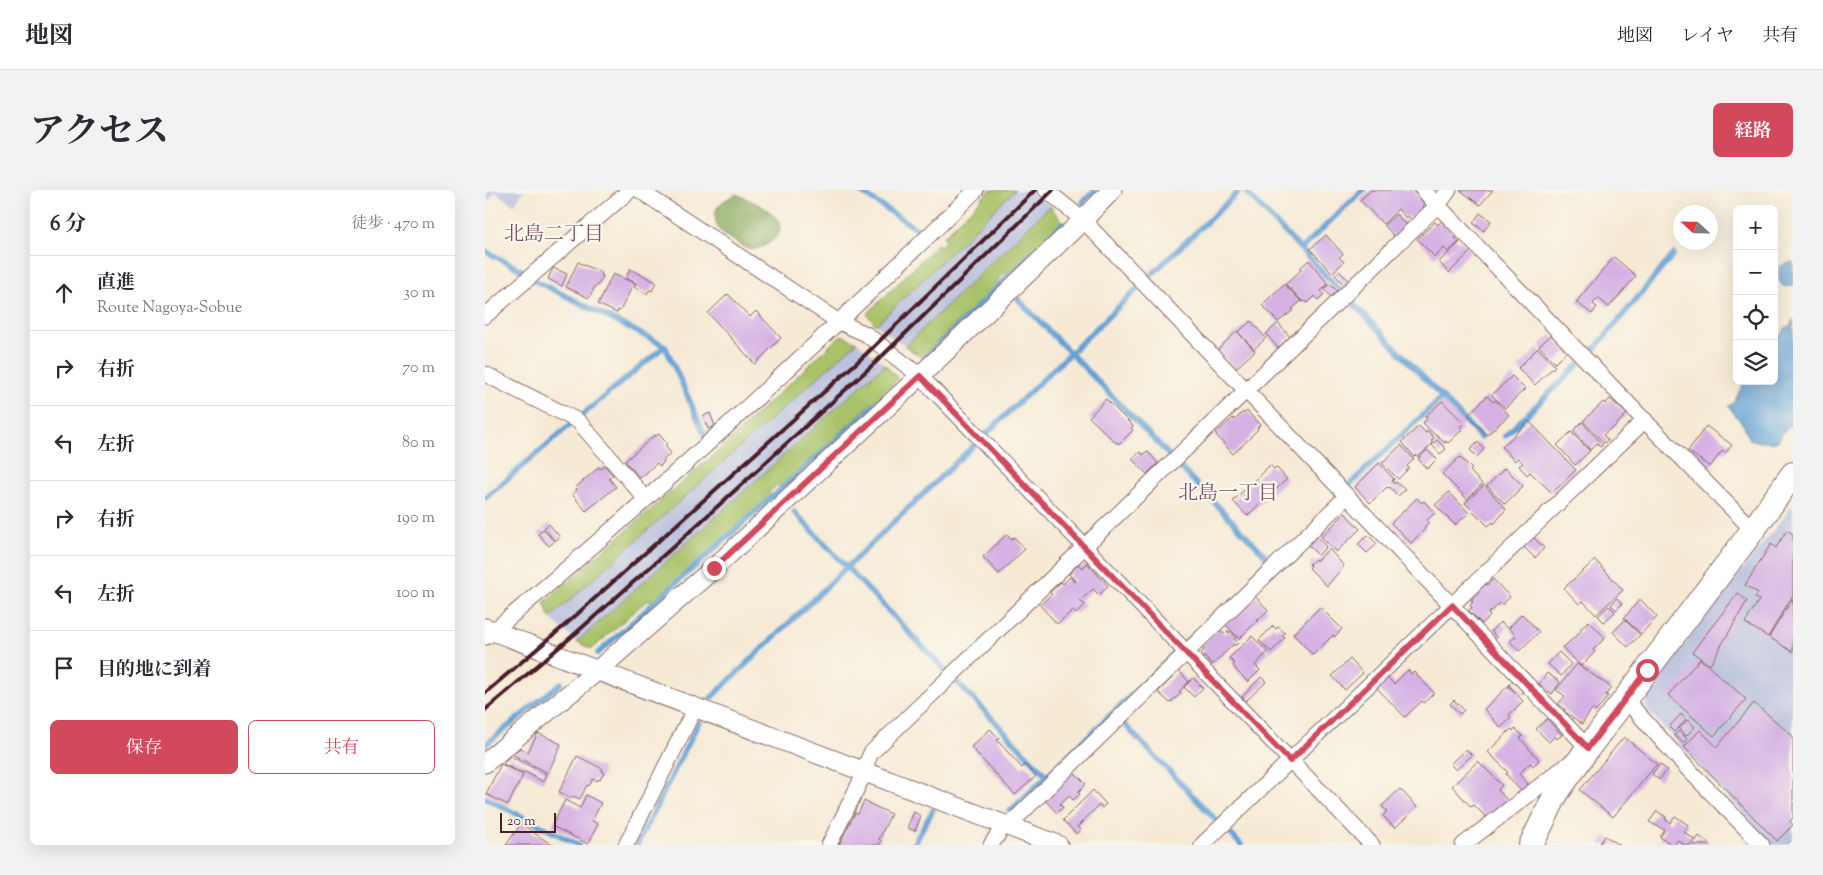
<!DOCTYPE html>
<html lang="ja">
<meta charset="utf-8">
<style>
:root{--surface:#fff;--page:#f2f2f3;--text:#2b2b33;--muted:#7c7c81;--line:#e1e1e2;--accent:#d1495b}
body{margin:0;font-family:"Sorts Mill Goudy","Noto Serif JP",serif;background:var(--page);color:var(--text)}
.controls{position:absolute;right:15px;top:15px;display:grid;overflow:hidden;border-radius:8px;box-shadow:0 5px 20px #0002}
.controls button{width:45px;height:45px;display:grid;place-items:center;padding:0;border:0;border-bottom:1px solid var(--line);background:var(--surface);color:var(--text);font:25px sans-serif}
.compass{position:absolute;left:1188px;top:15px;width:45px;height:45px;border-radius:50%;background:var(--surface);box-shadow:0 5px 20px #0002;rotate:292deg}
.scale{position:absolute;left:15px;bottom:12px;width:56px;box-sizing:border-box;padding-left:5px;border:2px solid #4a1f2b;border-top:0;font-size:14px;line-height:18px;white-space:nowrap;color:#4a1f2b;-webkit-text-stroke:4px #fbf7ec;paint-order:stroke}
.stop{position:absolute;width:15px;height:15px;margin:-11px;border:4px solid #d1495b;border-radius:50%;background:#fff}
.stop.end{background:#d1495b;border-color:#fff;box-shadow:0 1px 5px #0008}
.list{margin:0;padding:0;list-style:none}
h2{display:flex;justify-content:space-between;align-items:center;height:65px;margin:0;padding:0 20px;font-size:21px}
h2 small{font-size:16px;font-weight:400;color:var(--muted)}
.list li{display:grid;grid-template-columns:32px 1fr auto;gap:15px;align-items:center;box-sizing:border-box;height:75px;padding:0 20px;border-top:1px solid var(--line)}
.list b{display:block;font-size:19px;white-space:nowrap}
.list p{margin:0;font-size:16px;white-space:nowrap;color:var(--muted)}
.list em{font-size:16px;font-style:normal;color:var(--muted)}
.actions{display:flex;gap:10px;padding:15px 20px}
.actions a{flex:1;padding:11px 0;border:1px solid var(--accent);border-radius:8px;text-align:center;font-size:18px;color:var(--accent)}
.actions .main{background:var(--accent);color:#fff}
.icon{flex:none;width:28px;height:28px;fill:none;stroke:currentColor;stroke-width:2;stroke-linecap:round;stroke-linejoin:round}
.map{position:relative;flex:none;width:1308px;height:655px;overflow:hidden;border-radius:8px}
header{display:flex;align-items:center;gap:30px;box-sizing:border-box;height:70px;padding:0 25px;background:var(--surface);border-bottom:1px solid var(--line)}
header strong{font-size:24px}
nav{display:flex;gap:28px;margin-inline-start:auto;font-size:18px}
.intro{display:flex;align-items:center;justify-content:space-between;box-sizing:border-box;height:120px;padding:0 30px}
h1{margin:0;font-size:35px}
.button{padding:12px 22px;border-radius:8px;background:var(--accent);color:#fff;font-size:18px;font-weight:700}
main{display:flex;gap:30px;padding:0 30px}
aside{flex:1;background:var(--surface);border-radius:8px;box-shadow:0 5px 20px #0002}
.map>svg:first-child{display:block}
</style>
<header>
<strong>地図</strong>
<nav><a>地図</a><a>レイヤ</a><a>共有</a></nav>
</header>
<div class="intro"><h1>アクセス</h1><a class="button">経路</a></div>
<main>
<aside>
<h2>6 分<small>徒歩 · 470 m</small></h2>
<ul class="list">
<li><svg class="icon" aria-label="ahead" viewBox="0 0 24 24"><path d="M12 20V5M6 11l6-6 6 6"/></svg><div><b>直進</b><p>Route Nagoya-Sobue</p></div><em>30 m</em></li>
<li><svg class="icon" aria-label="right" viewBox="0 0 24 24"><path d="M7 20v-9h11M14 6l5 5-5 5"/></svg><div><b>右折</b></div><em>70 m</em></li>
<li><svg class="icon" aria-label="left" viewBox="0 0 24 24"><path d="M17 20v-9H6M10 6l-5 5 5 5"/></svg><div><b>左折</b></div><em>80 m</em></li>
<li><svg class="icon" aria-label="right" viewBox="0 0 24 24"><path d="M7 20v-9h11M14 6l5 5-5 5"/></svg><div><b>右折</b></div><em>190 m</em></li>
<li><svg class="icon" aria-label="left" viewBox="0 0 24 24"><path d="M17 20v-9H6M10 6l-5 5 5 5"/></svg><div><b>左折</b></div><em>100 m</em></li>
<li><svg class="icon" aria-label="arrive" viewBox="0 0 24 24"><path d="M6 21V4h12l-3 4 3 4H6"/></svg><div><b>目的地に到着</b></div></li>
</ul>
<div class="actions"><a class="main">保存</a><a>共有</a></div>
</aside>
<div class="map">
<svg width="1308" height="655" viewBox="0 0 1308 655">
<rect width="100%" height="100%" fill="#fbf7ec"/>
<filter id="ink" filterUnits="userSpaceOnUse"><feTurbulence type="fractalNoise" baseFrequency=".02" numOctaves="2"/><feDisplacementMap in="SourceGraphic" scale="10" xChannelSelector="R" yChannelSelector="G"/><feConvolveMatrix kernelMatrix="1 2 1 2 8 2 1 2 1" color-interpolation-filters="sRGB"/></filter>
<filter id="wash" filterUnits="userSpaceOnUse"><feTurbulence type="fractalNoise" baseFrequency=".0096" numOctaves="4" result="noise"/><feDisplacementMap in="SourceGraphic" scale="20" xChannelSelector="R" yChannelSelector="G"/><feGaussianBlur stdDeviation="1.12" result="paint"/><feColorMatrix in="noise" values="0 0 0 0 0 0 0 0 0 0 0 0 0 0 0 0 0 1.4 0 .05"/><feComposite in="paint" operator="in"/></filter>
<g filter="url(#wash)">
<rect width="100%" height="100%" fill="#f6ead5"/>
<!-- industrial -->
<g fill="#bcc3de">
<polygon points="0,0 39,0 29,15 10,2 5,10 0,7"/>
<polygon points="505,0 542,0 565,16 577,31 522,85 520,83 512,90 514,93 436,167 391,135 382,124 452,54 455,56 461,50 458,47"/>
<polygon points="356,145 372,152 400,174 413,189 295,298 292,295 284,303 286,305 168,411 161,411 107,459 92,452 65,428 59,412 224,269"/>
<polygon points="1308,315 1308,651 1304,655 1287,655 1161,518 1160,505"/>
</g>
<!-- green -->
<g fill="#a8c268" stroke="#79704a">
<polygon points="505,0 530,0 391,135 382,124 452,54 455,56 461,50 458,47"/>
<polygon points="565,16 577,31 522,85 520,83 512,90 514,93 436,167 420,156"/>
<polygon points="356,145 372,152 65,428 59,412 224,269"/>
<polygon points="400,174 413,189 295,298 292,295 284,303 286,305 168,411 161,411 107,459 92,452"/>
</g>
<!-- forest -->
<path fill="#86a85c" stroke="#686444" d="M251,4C263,9 284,18 291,28C300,41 292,48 281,55C276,57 272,60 266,59C260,59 254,54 249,51C241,47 233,42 231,32C227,16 238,11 251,4Z"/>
<!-- water -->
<g fill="#64a1d5" stroke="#576080">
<path d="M1308,72V96L1299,97C1293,92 1292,84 1295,76Z"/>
<path d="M1308,129V233L1297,244L1293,251C1284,254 1273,252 1264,249L1259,236L1243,216L1249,213L1259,191H1289V148C1295,147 1298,143 1300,138L1306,135Z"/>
</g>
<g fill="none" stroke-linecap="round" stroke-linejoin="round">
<!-- stream -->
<g stroke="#64a1d5" stroke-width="5.5">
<polyline points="373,0 436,42"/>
<polyline points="759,0 856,101"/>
<polyline points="598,12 610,0"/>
<polyline points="816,59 878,0"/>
<polyline points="0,61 40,82"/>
<polyline points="662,89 755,0"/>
<polyline points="51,91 180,156 220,245"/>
<polyline points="533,109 684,265"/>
<polyline points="866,111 996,248"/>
<polyline points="1107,162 1189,64"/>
<polyline points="439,169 578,33"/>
<polyline points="96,226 180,156"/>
<polyline points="500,245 652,99"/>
<polyline points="1020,246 1094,174"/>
<polyline points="693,275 786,371"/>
<polyline points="862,297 957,207"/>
<polyline points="0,308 85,235"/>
<polyline points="309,322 461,481"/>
<polyline points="700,453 711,443"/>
<polyline points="113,463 399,207"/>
<polyline points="471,491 562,586"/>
<polyline points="226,508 488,256"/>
<polyline points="636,531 731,630"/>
<polyline points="0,555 76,493"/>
<polyline points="0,608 94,655"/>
<polyline points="525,621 689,464"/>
<polyline points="743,641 756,655"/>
<polyline points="152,655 214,532"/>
<polyline points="428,655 448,620"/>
</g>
</g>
<g id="blocks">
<!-- building -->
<g fill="#d6b2e4">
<polygon points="886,0 927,0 938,12 939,19 927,30 923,26 921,28 913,19 898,34 875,10"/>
<polygon points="975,0 1008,0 995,15"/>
<polygon points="995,23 1006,31 999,41 988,33"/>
<polygon points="911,24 922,36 910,47 899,35"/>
<polygon points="957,31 972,46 970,48 974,52 963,62 959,58 950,67 932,49 950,32 953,35"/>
<polygon points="841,45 858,64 854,67 859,72 847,83 825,59"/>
<polygon points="976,51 986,61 964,83 954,72"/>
<polygon points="1129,67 1151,86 1124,117 1113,108 1108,114 1112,117 1107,124 1091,112"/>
<polygon points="824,70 843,94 836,101 839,104 833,110 830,106 823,113 820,111 818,112 801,94 817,79 815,78"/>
<polygon points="93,72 116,83 115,85 118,86 113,96 111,95 104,108 81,97"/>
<polygon points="68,78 82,84 77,96 63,89"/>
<polygon points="145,79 171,92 167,101 164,100 162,104 149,97 151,93 141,88"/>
<polygon points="854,81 864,91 860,96 850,85"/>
<polygon points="128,84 149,93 135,121 133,120 132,123 113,114"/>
<polygon points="799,94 816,111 807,119 809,120 793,132 777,115"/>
<polygon points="845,94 853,102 847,108 839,99"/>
<polygon points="243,104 265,127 271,121 296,148 270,174 223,123"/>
<polygon points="766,131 781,148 769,159 753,142"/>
<polygon points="793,133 805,147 793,158 781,144"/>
<polygon points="752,141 770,161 750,179 732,160"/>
<polygon points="1066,145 1082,161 1070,173 1054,156"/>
<polygon points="1053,158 1070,176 1050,195 1033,178"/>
<polygon points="1027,186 1040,199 1020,218 1007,205"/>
<polygon points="1002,206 1008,212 1010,210 1024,225 1002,245 983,225"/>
<polygon points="621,209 648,236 646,238 648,240 634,254 633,252 631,253 604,227"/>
<polygon points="1125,209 1142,224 1127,239 1126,238 1118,245 1123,250 1119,253 1098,231 1118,212 1120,214"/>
<polygon points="957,211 979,233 975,237 978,239 963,253 961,251 960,253 951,244 950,245 938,233 942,229 940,227"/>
<polygon points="762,221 775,235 772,238 773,239 765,247 766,247 748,264 730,244 748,228 750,230 758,222 759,224"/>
<polygon points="225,223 230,236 223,239 218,226"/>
<polygon points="1044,231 1091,280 1067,303 1045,282 1042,285 1034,276 1038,273 1033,268 1030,271 1017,257"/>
<polygon points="1097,232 1118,255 1115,257 1112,253 1105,260 1088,241"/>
<polygon points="934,236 941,243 943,241 949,248 946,251 948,253 933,267 932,265 930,267 917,252"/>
<polygon points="1221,236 1247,255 1240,263 1237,261 1225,277 1203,261"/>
<polygon points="1086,242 1105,261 1090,275 1072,255"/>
<polygon points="174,244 182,254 180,256 186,263 178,270 179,272 175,276 172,273 155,288 140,271 170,245 171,246"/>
<polygon points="952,250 961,259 955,264 947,255"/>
<polygon points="993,252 999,259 992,267 985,260"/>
<polygon points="916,255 929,269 922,276 924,278 913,289 897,273"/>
<polygon points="942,260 952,269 942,279 933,269"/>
<polygon points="662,261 673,273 662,284 647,269 655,262 658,265"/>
<polygon points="975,267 987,279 985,281 997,294 982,309 957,284"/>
<polygon points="894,273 909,289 907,291 909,294 911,292 920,300 913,306 905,297 904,298 902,297 885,313 870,297"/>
<polygon points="785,275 789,279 791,277 802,289 762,326 748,311"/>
<polygon points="120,276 128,285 124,288 131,297 101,321 87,304 92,300 90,298 114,277 116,279"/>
<polygon points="1020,278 1038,296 1020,314 1002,296"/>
<polygon points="999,295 1021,319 1009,334 1008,332 1003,336 980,313"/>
<polygon points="964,302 984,323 970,335 950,315"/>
<polygon points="932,308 937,313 939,311 950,323 942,330 944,332 939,337 941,338 926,353 906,333"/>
<polygon points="860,323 875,339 851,362 836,347"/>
<polygon points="64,334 75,347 70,351 59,338"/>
<polygon points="58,339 69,352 64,356 53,344"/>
<polygon points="1302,340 1308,344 1308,405 1283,447 1260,433 1274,410 1270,408 1273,403 1260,395 1286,354 1291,358"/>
<polygon points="522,344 527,349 529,347 540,359 514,384 498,367"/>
<polygon points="830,345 841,357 833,365 822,354"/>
<polygon points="883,345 892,354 882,363 873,354"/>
<polygon points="1048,347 1059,358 1050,368 1038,356"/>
<polygon points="844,359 859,376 842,396 824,378 826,376 824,374 830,369 831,371"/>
<polygon points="1110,370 1138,400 1111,425 1098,411 1094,414 1079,398"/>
<polygon points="602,373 623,396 614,405 608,399 595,411 600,415 591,424 588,420 572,434 555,415 567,404 565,402 576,392 578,394 585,387 589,392 590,391 584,384 593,374 597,378"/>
<polygon points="1008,389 1025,407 1017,415 1015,413 1003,424 1005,426 997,434 984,421 987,417 985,415 988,412 986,410 994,403 992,401 1000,393 1002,395"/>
<polygon points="1253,403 1262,411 1225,475 1207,462"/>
<polygon points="769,405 783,420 754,449 740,434"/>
<polygon points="1132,408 1137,414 1131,420 1126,415"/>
<polygon points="1308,408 1308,462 1284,447"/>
<polygon points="1155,409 1172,427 1156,444 1139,428"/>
<polygon points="1124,416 1130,422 1119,432 1113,426"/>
<polygon points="835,417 857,439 849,447 848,445 828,465 808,444"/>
<polygon points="1037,424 1054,442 1034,461 1025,451 1031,446 1024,438"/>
<polygon points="1140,430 1155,445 1143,457 1128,442"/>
<polygon points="1104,431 1120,448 1108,460 1110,462 1096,476 1077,457 1081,455 1097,440 1095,439"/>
<polygon points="1015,432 1022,438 1012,448 1006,441"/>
<polygon points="788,436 791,439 793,437 800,443 797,446 800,448 786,462 774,450"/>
<polygon points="734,438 739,444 742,441 744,443 746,441 751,447 749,449 753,453 751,455 749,454 727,475 716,463 719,460 716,456"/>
<polygon points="767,446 783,462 770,475 775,480 763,492 751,480 748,475 750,474 744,468"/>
<polygon points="1074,462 1086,474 1076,486 1063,474"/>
<polygon points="865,469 878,483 860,500 847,486"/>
<polygon points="1215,469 1261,509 1229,546 1183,505"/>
<polygon points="1092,474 1126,497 1121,505 1123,506 1111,522 1107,519 1097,534 1079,521 1080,519 1073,514 1080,506 1071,500"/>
<polygon points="923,480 926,484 929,482 949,503 939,513 937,511 920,527 891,497 902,487 909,494"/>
<polygon points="694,481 704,492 694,501 696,503 685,513 673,502"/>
<polygon points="1062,483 1075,492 1067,504 1054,494"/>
<polygon points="776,487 781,492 761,511 757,507"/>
<polygon points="708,488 718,498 709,507 699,497"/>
<polygon points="1028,491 1038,501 1033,506 1038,511 1024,525 1026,528 1016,538 999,519 1023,496 1031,503 1024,495"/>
<polygon points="969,510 979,520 975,524 965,514"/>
<polygon points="1269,513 1308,546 1308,628 1305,631 1308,635 1292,651 1199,557 1215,540 1232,557"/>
<polygon points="1196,524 1201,530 1189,542 1184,537"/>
<polygon points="1062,529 1077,545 1072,549 1070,546 1064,552 1051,539"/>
<polygon points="1203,530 1210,537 1201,546 1194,539"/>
<polygon points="1030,538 1038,546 1035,548 1054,570 1048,576 1045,573 1034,584 1043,594 1036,601 1021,584 1023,582 1003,562 1026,539 1028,541"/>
<polygon points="505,539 514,548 512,550 537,578 540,575 551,586 530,605 486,557"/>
<polygon points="1194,541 1202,549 1198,553 1189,545"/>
<polygon points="53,543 76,554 63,583 27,564 35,558 43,562"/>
<polygon points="1139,547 1172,574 1128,627 1095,600"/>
<polygon points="981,559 987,565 971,580 965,574"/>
<polygon points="25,566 61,584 58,592 40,582 39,584 18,574"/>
<polygon points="92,566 118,579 117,582 119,583 115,590 113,589 112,591 108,589 104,596 102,595 95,609 88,606 86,608 74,602"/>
<polygon points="993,571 1017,595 1013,600 1023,611 1002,628 989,615 986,617 967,596"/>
<polygon points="16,574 38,585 23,615 1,604"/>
<polygon points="1175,574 1182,580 1174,590 1167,584"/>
<polygon points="588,581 601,594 593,602 595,604 588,610 584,605 575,614 578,617 572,623 559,609"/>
<polygon points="915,599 932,617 910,638 898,626 902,621 897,616"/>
<polygon points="608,600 621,614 617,618 614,615 592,637 595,640 591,644 578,630"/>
<polygon points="101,605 116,613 107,631 113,634 103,654 67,636 80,610 95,618"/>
<polygon points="379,611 406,624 394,649 396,651 394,655 354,655 370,623 373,624"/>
<polygon points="1172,621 1181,627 1180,629 1185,633 1190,626 1203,635 1199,642 1209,649 1205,655 1200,655 1193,650 1189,655 1187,655 1175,647 1180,640 1164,632"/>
<polygon points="429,622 436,626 430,641 422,638"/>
<polygon points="36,634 67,655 21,655"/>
<polygon points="1120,646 1135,655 1114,655"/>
<polygon points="1214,646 1226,655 1208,655"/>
</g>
</g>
</g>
<g filter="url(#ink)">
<use href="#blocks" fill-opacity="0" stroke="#866666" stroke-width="1"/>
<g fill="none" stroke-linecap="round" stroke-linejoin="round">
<defs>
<g id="minor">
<polyline points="154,0 354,132 381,144 435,186 887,655"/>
<polyline points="561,0 598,30 1103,558"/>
<polyline points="938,0 1158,229 1268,340"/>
<polyline points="0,126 145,0"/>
<polyline points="0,184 93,231 161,309"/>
<path d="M1,447C171,306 332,154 491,0"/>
<polyline points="1140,509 1201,577 1277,655"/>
<polyline points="378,581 386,563 953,15 964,0"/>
<polyline points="523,636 862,306"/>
<polyline points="141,655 210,518"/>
<polyline points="344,655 380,582"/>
<polyline points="506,655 519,635"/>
<polyline points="717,655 1160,230"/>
<polyline points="978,655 1086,572"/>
</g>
<g id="tertiary">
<polyline points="0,438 573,655"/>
<polyline points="0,573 112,481 229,378 435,186 598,30 627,0"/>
</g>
<polyline id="primary" points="1046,655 1071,604 1103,558 1268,340 1308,284"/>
</defs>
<!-- minor casing -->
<use href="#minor" stroke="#866666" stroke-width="17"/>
<!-- tertiary casing -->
<use href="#tertiary" stroke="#866666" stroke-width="21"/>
<!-- primary casing -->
<use href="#primary" stroke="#866666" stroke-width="26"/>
<!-- minor -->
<use href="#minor" stroke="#fff" stroke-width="15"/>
<!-- tertiary -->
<use href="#tertiary" stroke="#fff" stroke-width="19"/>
<!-- primary -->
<use href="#primary" stroke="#fff" stroke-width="24"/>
<!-- rail -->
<g stroke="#4a1f2b" stroke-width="4">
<polyline points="0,503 79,436 380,165 550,0"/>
<polyline points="0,520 91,443 189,356 392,171 568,0"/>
</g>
</g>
</g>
<g fill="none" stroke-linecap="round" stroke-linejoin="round" filter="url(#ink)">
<!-- route -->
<polyline stroke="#d1495b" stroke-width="6" points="229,378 435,186 805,571 967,415 1103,558 1162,480"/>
</g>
<g text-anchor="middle" stroke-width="4.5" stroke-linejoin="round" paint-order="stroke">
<!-- neighbourhood labels -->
<g font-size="20" fill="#7b526c" stroke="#fbf7ec">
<text x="69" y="50">北島二丁目</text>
<text x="743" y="309">北島一丁目</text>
</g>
</g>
</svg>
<div class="controls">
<button>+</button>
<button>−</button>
<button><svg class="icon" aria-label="locate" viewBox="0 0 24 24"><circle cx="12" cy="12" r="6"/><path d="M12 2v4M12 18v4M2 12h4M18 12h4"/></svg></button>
<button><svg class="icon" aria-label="layers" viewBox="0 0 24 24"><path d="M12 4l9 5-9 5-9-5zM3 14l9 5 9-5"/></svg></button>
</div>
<svg class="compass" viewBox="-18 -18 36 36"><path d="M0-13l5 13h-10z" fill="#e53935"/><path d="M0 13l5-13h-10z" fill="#7c7c81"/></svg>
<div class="scale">20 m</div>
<div class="stop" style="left:1162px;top:480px"></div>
<div class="stop end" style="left:229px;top:378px"></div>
</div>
</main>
